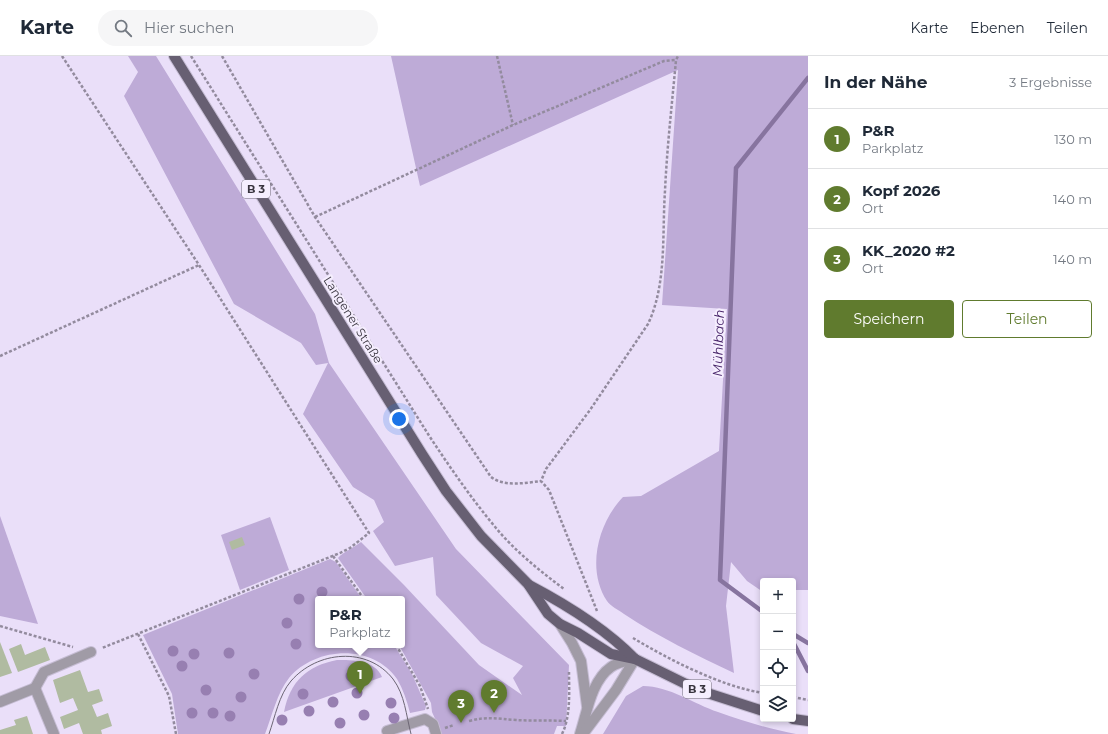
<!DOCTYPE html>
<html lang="de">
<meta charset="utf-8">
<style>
:root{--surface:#fff;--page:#f6f6f7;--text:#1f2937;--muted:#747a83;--line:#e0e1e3;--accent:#607b2e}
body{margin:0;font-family:Montserrat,sans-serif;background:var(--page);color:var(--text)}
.controls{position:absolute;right:12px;bottom:12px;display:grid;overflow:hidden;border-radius:4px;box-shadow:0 2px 6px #0003}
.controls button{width:36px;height:36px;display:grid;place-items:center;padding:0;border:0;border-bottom:1px solid var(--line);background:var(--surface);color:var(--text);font:20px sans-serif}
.you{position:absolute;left:399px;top:363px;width:14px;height:14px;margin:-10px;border:3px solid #fff;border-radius:50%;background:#1a73e8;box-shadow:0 0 0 6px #1a73e833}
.badge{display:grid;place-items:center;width:26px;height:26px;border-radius:50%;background:var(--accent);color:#fff;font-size:13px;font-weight:700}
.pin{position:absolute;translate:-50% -33px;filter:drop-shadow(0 1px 2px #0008)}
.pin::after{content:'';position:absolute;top:21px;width:14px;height:12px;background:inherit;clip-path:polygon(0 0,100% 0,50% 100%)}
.popup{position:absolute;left:315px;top:540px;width:90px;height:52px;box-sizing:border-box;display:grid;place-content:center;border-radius:4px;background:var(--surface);filter:drop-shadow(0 1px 3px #0005);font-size:13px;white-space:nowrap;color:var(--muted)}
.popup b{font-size:15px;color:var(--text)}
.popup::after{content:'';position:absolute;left:50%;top:100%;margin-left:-8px;border:8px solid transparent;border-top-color:var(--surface)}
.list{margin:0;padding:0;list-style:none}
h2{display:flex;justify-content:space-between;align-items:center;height:52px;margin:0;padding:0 16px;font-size:17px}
h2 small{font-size:13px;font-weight:400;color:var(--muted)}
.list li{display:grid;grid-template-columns:26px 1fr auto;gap:12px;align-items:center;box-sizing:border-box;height:60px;padding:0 16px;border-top:1px solid var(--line)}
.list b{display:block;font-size:15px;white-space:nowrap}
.list p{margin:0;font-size:13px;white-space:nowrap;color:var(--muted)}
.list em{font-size:13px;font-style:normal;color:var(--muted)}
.actions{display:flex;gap:8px;padding:12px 16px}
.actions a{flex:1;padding:9px 0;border:1px solid var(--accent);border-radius:4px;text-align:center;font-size:14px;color:var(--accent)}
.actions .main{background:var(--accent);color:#fff}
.icon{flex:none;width:22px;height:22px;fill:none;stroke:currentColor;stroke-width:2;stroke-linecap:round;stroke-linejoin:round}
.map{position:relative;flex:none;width:808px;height:678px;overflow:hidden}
header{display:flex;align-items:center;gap:24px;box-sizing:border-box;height:56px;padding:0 20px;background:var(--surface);border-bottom:1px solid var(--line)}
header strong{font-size:19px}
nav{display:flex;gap:22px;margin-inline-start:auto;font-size:14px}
.search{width:280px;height:36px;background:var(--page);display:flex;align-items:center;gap:10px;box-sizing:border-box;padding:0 14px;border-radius:22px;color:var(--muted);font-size:15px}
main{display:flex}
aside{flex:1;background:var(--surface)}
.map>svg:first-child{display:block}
</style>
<header>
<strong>Karte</strong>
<div class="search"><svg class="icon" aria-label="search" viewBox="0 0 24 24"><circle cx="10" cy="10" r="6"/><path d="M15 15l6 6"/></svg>Hier suchen</div>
<nav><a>Karte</a><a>Ebenen</a><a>Teilen</a></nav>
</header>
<main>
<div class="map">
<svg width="808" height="678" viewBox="0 0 808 678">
<rect width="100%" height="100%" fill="#eadff9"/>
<!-- green -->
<g fill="#beabd7">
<path d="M128,0H156L315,258L329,307L456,493L569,609L566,670H557L554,678H442L432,656L431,647L399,589H402V543H367L338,502C344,495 354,492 361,486L404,529L479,609L522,639L513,622L523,610L481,587L436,539L433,501L395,510L373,475L384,466L374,444L353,431L303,358L328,307L316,309L301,287L234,248L124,40L138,16Z"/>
<path d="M391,0H808V534H793V525H763V536L747,525L731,506L726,550L734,617C696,599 659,581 624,558C619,554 610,550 607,545C586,513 598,467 623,441L641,440L719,395L727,253L662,249L678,14L420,130Z"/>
<polygon points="0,460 38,568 0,560"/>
<polygon points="270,461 289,514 240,534 221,479"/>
<path d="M330,503L336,506L362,543H318V589H394L412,618L426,650L425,654L410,657C407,645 403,633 397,623C372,587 315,591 289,622C277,637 272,660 265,678H178L172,638L143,579Z"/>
<path d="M337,604C352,604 375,604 382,621L284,656C290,625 307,610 337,604Z"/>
<path d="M643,630C669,630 694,648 718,656C743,665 769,673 796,678H603L626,640Z"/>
</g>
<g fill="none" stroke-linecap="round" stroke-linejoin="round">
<!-- stream -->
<g stroke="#87749f" stroke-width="4.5">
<polyline points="763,556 720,524 736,112 808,22"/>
<polyline points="793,578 808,587"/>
<polyline points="793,586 808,615"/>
</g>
</g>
<!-- building -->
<g fill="#b0bba1">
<polygon points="242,481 245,489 232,494 229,486"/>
<polygon points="0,586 12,617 0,621"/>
<polygon points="21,588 25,599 45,591 50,604 18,616 9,593"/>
<polygon points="80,614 88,636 99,633 103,645 92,649 97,661 108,657 112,670 101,674 102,678 83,678 79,667 64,673 60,661 78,654 73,642 60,647 53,624"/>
<polygon points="27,660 33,678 0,678 0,674 16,669 14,664"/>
</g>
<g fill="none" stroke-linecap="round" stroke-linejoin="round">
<defs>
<g id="minor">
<polyline points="560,568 572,587 581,605 587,650"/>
<polyline points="35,632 44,616 91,596"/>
<polyline points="35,632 54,678"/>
<polyline points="0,646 35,632"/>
<polyline points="387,675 425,663 433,668 436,678"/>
<path d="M580,678C587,657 591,625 611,611C618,606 626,605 635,603"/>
<polyline points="583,678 616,634 635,603"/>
</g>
<g id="major">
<polyline points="174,0 422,398 446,435 481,480 528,528 548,558 560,568 578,577 611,598 635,603 698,634 763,655"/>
<path d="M529,529C567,549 605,572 635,603"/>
<polyline points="793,663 808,665"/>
</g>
</defs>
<!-- minor casing -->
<use href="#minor" stroke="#c6bdd4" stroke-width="12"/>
<!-- major casing -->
<use href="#major" stroke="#c6bdd4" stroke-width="12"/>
<!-- path -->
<g stroke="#938b9e" stroke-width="2.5" stroke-dasharray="3 2" stroke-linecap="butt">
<polyline points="62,0 199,209 369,477 350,492 340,497 102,592"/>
<path d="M191,0L428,378C449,410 471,442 496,472C515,495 540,515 564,533"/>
<path d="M222,0L315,161L491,421C504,431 525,427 541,425"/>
<polyline points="497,0 513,69"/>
<polyline points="315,161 513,69 664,5 676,4"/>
<polyline points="0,300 199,209"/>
<polyline points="333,500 364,543"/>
<path d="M597,555L549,434L541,425L546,413L590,354L648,268C667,228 662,178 665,135C667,91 672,48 676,4L678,0"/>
<polyline points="0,570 73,591"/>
<polyline points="138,578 169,640 176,678"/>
<path d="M633,582C670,604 720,630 763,637"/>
<polyline points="396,589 420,630 428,653"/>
<polyline points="793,641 808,644"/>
<path d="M469,665C487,660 498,663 516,664C532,665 549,664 566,665"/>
<polyline points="445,672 454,669"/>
<path d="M562,678C571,660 569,635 569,615"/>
</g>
<!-- minor -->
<use href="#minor" stroke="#a09ba6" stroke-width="10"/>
<!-- major -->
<use href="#major" stroke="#675f72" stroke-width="10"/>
<!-- tram -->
<path stroke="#6c6674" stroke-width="1" d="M269,678C275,661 279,639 291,625C317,595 367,590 393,623C405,639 406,659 411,678"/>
</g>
<!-- trees -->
<g fill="#977fb1">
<circle cx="322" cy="536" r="5.5"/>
<circle cx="299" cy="543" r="5.5"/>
<circle cx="287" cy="567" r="5.5"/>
<circle cx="296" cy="588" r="5.5"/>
<circle cx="173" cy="595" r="5.5"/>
<circle cx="229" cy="597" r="5.5"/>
<circle cx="194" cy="598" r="5.5"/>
<circle cx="182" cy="610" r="5.5"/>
<circle cx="254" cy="618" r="5.5"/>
<circle cx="351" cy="620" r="5.5"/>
<circle cx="206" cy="634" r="5.5"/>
<circle cx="357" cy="637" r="5.5"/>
<circle cx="303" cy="638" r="5.5"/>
<circle cx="241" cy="641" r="5.5"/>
<circle cx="333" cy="646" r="5.5"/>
<circle cx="391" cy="647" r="5.5"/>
<circle cx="309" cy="655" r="5.5"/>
<circle cx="192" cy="657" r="5.5"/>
<circle cx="213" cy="657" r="5.5"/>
<circle cx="364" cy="659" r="5.5"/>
<circle cx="230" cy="660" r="5.5"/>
<circle cx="394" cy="662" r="5.5"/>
<circle cx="282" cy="664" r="5.5"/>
<circle cx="340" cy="667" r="5.5"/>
</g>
<g text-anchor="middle" stroke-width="4" stroke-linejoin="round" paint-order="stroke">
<!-- shield labels -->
<g fill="#f5eefe" stroke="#716c78" stroke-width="1">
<rect x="242" y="124" width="28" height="18" rx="3"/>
<rect x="683" y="624" width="28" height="18" rx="3"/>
</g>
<g font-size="11" font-weight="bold" fill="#38343e">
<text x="256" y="137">B 3</text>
<text x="697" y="637">B 3</text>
</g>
<!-- street labels -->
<g font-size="12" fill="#38343e" stroke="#f5eefe">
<text transform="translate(353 264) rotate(58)" y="4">Langener Straße</text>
</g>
<!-- water labels -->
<g font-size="13" font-style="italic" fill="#472469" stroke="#f5eefe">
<text transform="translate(718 287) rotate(-88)" y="5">Mühlbach</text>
</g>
</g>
</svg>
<div class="controls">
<button>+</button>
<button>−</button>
<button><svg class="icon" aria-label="locate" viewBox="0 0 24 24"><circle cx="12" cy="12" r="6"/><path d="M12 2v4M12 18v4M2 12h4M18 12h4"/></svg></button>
<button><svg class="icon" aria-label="layers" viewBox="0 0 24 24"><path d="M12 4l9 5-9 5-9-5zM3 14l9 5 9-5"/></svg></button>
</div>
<div class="you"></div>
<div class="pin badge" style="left:360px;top:638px">1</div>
<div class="popup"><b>P&amp;R</b>Parkplatz</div>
<div class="pin badge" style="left:494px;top:657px">2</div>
<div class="pin badge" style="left:461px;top:667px">3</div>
</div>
<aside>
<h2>In der Nähe<small>3 Ergebnisse</small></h2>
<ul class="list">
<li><span class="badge">1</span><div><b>P&amp;R</b><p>Parkplatz</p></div><em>130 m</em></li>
<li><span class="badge">2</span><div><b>Kopf 2026</b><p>Ort</p></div><em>140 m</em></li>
<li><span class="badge">3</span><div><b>KK_2020 #2</b><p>Ort</p></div><em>140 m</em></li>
</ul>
<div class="actions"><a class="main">Speichern</a><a>Teilen</a></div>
</aside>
</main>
